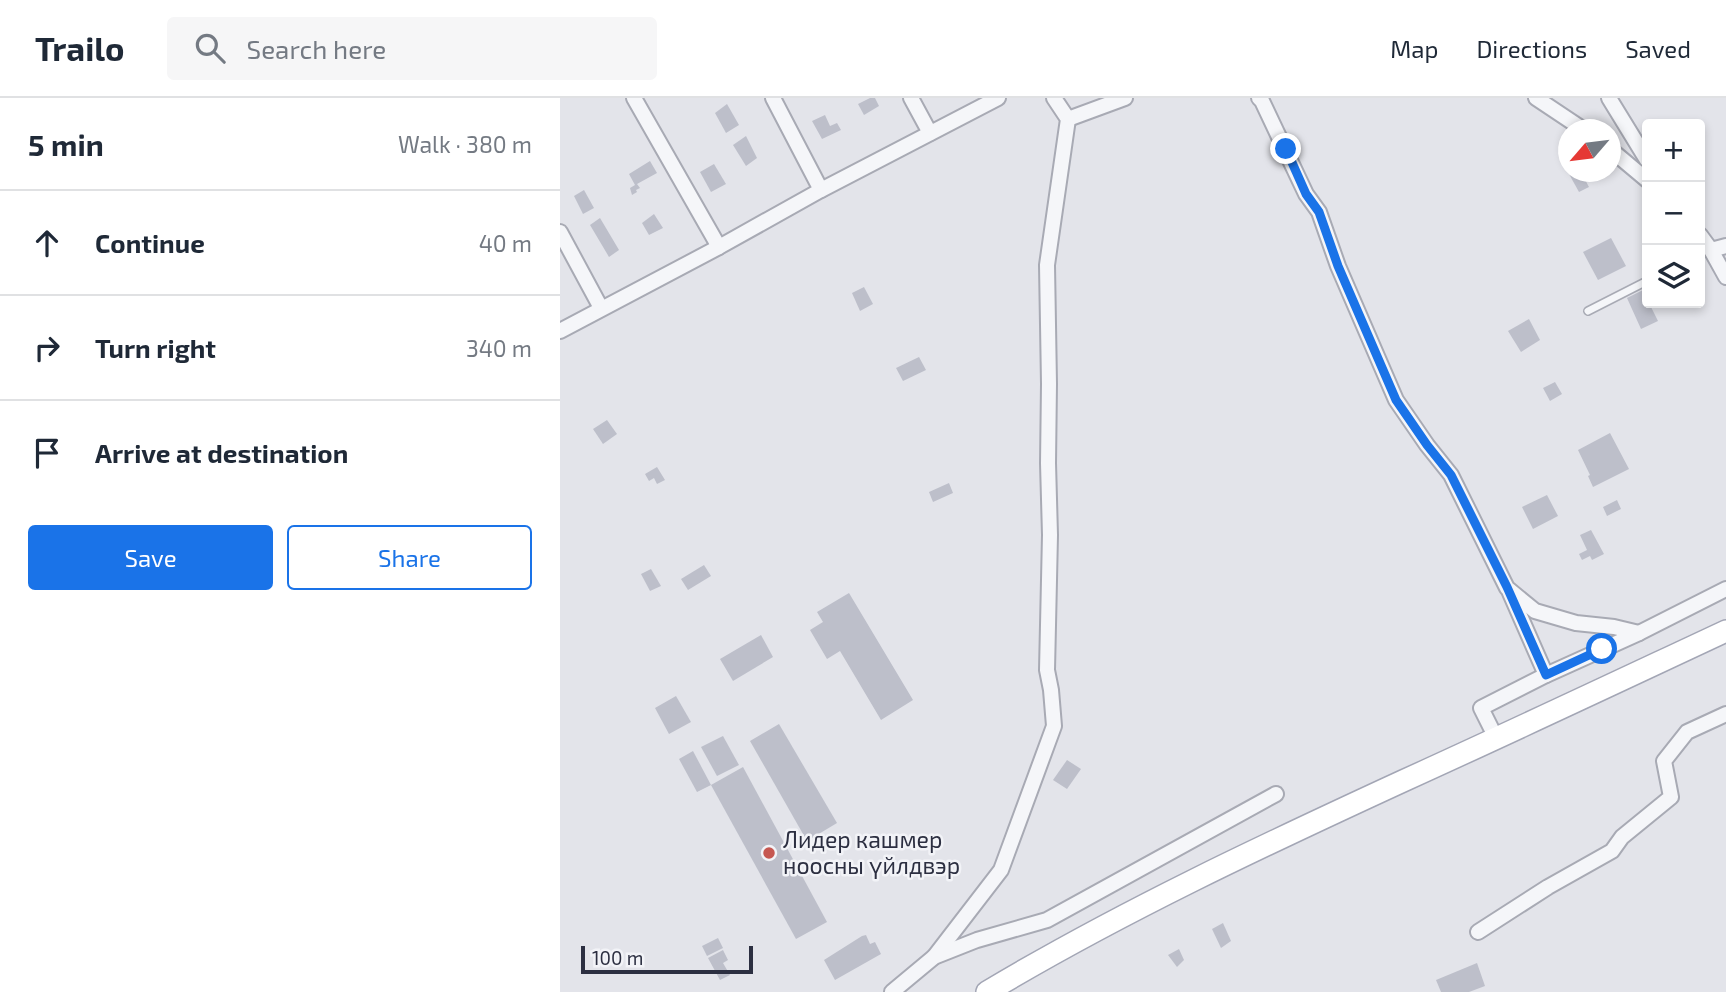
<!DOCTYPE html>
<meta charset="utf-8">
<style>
:root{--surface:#fff;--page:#f6f6f7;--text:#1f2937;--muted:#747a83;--line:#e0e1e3;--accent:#1a73e8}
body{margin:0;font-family:"Exo 2",sans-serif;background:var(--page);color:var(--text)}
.controls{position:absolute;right:21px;top:21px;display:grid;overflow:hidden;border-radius:7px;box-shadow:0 4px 10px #0003}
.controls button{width:63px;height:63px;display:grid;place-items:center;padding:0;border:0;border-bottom:2px solid var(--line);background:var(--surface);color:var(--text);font:35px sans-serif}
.compass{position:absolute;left:998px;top:21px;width:63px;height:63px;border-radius:50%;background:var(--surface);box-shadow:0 4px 10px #0003;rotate:242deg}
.scale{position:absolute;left:21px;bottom:18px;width:172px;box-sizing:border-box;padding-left:7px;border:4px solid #2c2f41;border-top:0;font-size:19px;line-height:24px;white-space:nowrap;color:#2c2f41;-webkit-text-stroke:5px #f2f3f7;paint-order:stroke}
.stop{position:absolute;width:21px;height:21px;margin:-16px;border:5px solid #1a73e8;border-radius:50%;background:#fff}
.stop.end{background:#1a73e8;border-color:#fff;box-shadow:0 2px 7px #0008}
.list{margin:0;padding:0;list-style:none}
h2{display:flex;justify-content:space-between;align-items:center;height:91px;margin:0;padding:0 28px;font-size:30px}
h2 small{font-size:23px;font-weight:400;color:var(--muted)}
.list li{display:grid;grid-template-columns:46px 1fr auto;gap:21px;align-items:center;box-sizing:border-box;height:105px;padding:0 28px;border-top:2px solid var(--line)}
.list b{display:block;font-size:26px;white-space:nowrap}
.list em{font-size:23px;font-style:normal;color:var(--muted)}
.actions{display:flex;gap:14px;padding:21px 28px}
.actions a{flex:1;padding:16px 0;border:2px solid var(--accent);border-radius:7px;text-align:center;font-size:24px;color:var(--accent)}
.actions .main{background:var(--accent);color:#fff}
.icon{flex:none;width:38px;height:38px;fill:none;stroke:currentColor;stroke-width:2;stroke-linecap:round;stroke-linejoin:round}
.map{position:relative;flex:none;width:1166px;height:894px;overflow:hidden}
header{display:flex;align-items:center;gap:42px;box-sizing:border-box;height:98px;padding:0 35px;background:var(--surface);border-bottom:2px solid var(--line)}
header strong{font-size:33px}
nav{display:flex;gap:38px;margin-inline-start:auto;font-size:24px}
.search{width:490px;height:63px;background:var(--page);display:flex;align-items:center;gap:18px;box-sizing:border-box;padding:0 24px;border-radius:7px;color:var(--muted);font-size:26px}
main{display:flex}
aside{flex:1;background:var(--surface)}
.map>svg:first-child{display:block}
</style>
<header>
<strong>Trailo</strong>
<div class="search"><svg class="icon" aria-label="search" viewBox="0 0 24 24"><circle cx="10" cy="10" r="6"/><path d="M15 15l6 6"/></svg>Search here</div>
<nav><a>Map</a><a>Directions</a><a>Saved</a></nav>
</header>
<main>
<aside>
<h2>5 min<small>Walk · 380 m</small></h2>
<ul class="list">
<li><svg class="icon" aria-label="ahead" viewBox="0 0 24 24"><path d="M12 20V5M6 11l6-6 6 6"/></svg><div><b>Continue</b></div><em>40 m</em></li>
<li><svg class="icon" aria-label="right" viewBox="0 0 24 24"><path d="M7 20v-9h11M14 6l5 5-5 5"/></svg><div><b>Turn right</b></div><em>340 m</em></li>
<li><svg class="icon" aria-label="arrive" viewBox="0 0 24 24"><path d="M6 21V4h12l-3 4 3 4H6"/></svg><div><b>Arrive at destination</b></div></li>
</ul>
<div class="actions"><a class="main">Save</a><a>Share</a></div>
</aside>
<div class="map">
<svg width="1166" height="894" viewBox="0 0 1166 894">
<rect width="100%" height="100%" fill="#e3e4ea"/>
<!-- building -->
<g fill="#bdbfca">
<polygon points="310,0 315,0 319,8 304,17 298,6"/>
<polygon points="167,6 179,27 166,35 155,15"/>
<polygon points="265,17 270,28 277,25 281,32 262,41 252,23"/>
<polygon points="186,38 197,60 186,68 173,47"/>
<polygon points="1009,53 1009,74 1021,74 1029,89 1019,94 999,58"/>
<polygon points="90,63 97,75 77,86 80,90 76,92 77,94 72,97 70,90 75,87 69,76"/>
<polygon points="154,66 166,86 151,94 140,74"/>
<polygon points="24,92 34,110 23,116 14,98"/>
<polygon points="94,116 103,130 89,137 82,125"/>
<polygon points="40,120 59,152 49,159 30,127"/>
<polygon points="1051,140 1066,168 1038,182 1023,154"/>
<polygon points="304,189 313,206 300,213 292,195"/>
<polygon points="1083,192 1087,200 1087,205 1089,205 1098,223 1081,231 1067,200"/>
<polygon points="969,221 980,242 961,254 948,233"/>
<polygon points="359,259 366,272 343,283 336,270"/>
<polygon points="995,284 1002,296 990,303 983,290"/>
<polygon points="47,322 57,336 43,346 33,331"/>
<polygon points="1050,335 1069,371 1033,389 1028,378 1030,377 1018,352"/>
<polygon points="97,369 105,382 97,386 94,380 89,383 85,376"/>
<polygon points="389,385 393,395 373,404 369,394"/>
<polygon points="987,397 998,418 973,431 962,409"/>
<polygon points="1057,402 1061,411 1047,418 1043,409"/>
<polygon points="1031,432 1044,456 1032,462 1030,458 1022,462 1019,456 1027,452 1020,437"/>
<polygon points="144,467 151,478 128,492 121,481"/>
<polygon points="91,471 101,488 90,493 81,476"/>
<polygon points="289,495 353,602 321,622 280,553 267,561 250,532 263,524 257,514"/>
<polygon points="201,537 213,559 173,583 160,561"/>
<polygon points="116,598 131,624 109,636 95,610"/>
<polygon points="219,626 277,725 247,743 190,643"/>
<polygon points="163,638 179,667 157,678 141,649"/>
<polygon points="133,653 151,687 137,694 119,661"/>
<polygon points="507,662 521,671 507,691 493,682"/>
<polygon points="183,669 267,824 236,841 151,687"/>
<polygon points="663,825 671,843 661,850 652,831"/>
<polygon points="306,837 310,846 315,844 321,856 275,882 264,862 302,838"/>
<polygon points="158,840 163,850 147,858 142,848"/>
<polygon points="619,851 624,862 617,869 608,857"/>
<polygon points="163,852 168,862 163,865 170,877 160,882 148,860"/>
<polygon points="917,865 925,888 909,894 881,894 876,882"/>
</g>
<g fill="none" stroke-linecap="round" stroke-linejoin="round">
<defs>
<polyline id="service" points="1028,213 1087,183"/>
<g id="minor">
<polyline points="74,0 159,149"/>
<polyline points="213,0 261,92"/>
<polyline points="351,0 370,35"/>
<polyline points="699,0 702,3 746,96 759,114 778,168 836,302 867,347 891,377 947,490 975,513 1016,525 1054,529 1079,535"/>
<polyline points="976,0 1024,32"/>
<polyline points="1049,0 1087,62"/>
<polyline points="508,21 565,0"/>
<polyline points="1050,51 1087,82"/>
<polyline points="0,134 41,210"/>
<polyline points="1140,137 1151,152 1166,179"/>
<polyline points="1151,152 1166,148"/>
<polyline points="0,233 159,149 261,92 438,0"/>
<polyline points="950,495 986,577"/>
<polyline points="936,640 921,610 986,577 1079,535 1166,491"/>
<polyline points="918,834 988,789 1052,753 1062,739 1111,699 1104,663 1127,634 1166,616"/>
<polyline points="374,859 441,772 494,628 491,592 487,572 490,437 488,365 489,286 487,167 508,21 494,0"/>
<polyline points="332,894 374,859 417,842 487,822 716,696"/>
</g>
<path id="primary" d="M427,894C561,814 702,748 843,683C951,634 1059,583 1166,533"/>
</defs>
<!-- service casing -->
<use href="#service" stroke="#a8aab4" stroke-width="10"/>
<!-- minor casing -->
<use href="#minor" stroke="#a8aab4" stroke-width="18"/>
<!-- primary casing -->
<use href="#primary" stroke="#a3a6b5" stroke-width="24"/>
<!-- service -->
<use href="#service" stroke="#f5f6f9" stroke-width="7"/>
<!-- minor -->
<use href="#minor" stroke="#f5f6f9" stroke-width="14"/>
<!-- primary -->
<use href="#primary" stroke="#fff" stroke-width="21"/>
</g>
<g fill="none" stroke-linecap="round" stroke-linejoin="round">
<!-- route -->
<polyline stroke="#1a73e8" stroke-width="9" points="726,51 746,96 759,114 778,168 836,302 867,347 891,377 947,489 986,577 1042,551"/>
</g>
<!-- markers -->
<circle fill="#c65751" stroke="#f2f3f7" stroke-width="2.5" cx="209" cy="755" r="7"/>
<g text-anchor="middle" stroke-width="5" stroke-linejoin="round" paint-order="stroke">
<!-- poi labels -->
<g font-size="23" fill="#2c2f41" stroke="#f2f3f7" text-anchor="start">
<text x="223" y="750">Лидер кашмер<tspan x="223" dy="26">ноосны үйлдвэр</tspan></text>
</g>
</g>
</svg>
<div class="controls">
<button>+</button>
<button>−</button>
<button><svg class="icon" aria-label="layers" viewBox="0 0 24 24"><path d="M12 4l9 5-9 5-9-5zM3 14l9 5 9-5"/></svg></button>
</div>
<svg class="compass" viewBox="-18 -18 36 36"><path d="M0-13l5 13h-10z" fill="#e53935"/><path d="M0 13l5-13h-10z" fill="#747a83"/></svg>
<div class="scale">100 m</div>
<div class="stop" style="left:1042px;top:551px"></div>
<div class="stop end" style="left:726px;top:51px"></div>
</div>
</main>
